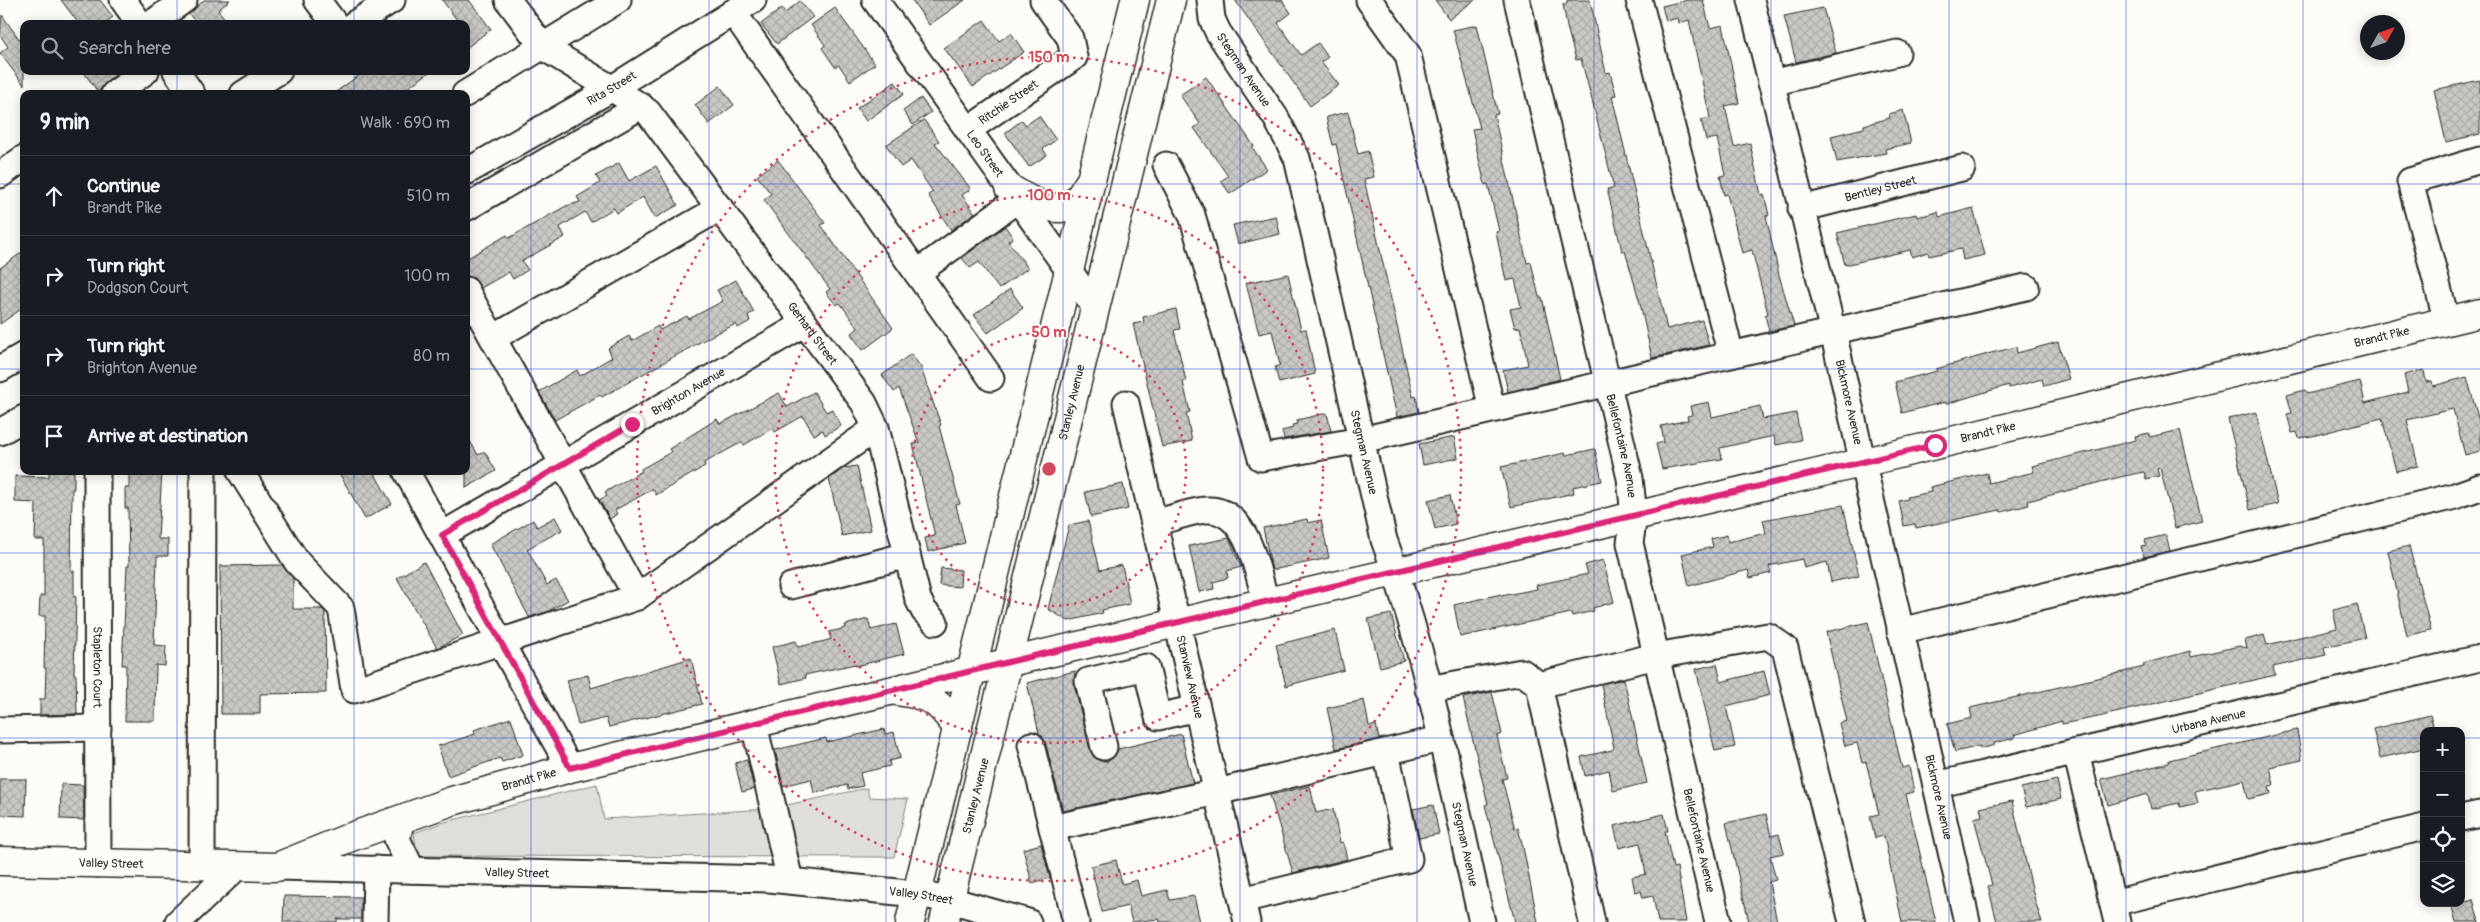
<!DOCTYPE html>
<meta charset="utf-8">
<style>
:root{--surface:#171b24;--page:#242831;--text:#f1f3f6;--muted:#9ea1a6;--line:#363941}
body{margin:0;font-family:Pangolin,sans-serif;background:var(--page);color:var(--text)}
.controls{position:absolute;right:15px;bottom:15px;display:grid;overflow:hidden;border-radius:10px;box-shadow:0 2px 12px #0003}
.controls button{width:45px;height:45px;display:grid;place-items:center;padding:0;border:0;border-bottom:1px solid var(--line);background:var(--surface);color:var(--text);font:25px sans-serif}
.compass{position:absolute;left:2360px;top:15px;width:45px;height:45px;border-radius:50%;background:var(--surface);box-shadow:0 2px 12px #0003;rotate:50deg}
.stop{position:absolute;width:15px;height:15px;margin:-11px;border:4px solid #db2777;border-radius:50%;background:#fff}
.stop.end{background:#db2777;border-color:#fff;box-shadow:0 1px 5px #0008}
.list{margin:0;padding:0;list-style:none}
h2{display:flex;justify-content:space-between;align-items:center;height:65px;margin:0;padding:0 20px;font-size:21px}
h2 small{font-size:16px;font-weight:400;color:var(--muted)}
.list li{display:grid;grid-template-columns:32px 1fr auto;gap:15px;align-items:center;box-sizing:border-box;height:80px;padding:0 20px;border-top:1px solid var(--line)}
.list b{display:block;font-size:19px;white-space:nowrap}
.list p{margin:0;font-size:16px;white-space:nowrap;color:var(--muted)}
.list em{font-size:16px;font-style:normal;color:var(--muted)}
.icon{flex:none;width:28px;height:28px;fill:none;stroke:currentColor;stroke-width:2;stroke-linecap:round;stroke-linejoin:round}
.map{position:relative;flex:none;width:2480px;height:922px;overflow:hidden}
.search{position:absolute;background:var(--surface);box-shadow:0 2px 12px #0003;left:20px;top:20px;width:450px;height:55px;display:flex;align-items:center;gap:12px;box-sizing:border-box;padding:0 18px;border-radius:10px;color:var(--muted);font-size:19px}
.panel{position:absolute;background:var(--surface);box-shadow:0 2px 12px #0003;left:20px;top:90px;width:450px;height:385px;border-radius:10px}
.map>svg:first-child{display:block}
</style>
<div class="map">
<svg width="2480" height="922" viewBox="0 0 2480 922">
<defs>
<pattern id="building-cross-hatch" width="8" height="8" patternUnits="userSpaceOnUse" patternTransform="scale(1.25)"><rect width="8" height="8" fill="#c9c8c4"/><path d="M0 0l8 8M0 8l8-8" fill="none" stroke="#adaca9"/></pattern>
</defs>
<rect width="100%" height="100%" fill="#fdfcf7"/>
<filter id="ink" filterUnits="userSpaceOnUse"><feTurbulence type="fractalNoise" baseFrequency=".02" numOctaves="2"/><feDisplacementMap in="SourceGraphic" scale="10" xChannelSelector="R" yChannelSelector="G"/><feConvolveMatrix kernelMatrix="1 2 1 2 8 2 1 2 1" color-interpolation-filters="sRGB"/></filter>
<g filter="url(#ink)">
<!-- green -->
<polygon fill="#dfdeda" stroke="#858482" points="597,784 604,819 768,809 867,788 869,797 908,799 894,857 417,856 414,833 441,823"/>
<!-- building -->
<g fill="url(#building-cross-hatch)" stroke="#2b2b2b">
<polygon points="61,0 100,0 113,17 104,24 79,24"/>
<polygon points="204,0 230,0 218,10 229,24 197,24 189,14"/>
<polygon points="442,0 469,0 491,29 466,48 466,24 460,24"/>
<polygon points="912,0 965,0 929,25"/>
<polygon points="1235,0 1282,0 1291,13 1278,23 1301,55 1318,43 1328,57 1321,62 1339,85 1310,106"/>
<polygon points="1435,0 1475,0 1449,19"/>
<polygon points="1567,0 1590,0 1606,73 1610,72 1616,95 1612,96 1667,329 1702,320 1709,345 1652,358 1640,303 1625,251 1622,251 1607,189 1614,188 1592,100 1581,59 1576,60 1567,27 1563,4 1567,4"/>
<polygon points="1688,0 1703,0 1710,28 1723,25 1739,103 1725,106 1734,147 1750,143 1761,195 1764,194 1769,215 1766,216 1779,275 1794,326 1769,331 1765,315 1768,314 1752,250 1742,253 1727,194 1724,195 1720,176 1725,175 1717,138 1706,140 1701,120 1710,118 1689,20 1679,23 1678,18 1666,21 1662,6"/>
<polygon points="800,1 813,17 777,44 761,24 782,8 785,13"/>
<polygon points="835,8 875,64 850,81 839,65 835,67 822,48 825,45 811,25"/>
<polygon points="1823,8 1836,53 1796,62 1784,16"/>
<polygon points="2,15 19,39 24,35 24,85 0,53 8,47 0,35"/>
<polygon points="984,20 999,41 1011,33 1024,52 973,87 944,48"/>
<polygon points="1477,25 1498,114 1494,115 1527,263 1531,262 1539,297 1542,297 1560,379 1508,392 1503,370 1528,365 1520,327 1515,328 1510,309 1521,307 1515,279 1506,281 1496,232 1499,231 1488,184 1485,185 1472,129 1480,128 1453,30"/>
<polygon points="83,71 121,71 106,82 98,92"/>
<polygon points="365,71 431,71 399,94 333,94"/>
<polygon points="1206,77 1254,146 1252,147 1267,169 1230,194 1221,181 1228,176 1194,128 1200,124 1180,95"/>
<polygon points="2480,80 2480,134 2446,142 2434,90"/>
<polygon points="895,82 904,94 866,121 857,108"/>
<polygon points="720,86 734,105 709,124 695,105"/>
<polygon points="921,98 931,112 913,125 903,111"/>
<polygon points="1903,110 1911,143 1885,149 1886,153 1837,162 1831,136 1864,128 1864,125 1890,118 1889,114"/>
<polygon points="1348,112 1358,154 1368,151 1374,177 1364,179 1413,397 1416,396 1419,412 1397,417 1336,144 1333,145 1326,117"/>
<polygon points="1039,116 1056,140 1043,149 1047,155 1029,167 1005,133 1022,120 1026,125"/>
<polygon points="924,120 939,141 935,143 971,189 962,195 975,213 951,230 928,195 933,192 911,160 901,167 886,145"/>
<polygon points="778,160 825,223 821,225 893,328 863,350 851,334 858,328 840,303 836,305 826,292 830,289 764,200 771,194 757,176"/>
<polygon points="619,163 629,181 656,166 678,205 655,218 643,197 617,213 614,208 591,222 585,212 560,227 565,237 522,261 528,270 513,279 509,272 481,288 474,278 466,276 466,259 507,235 509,238 566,206 580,202 577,197 600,183 596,176"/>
<polygon points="1973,208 1985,255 1963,260 1961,249 1929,256 1928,252 1912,257 1910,250 1845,265 1837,233 1916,214 1917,217 1938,212 1939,217"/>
<polygon points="1276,216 1280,234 1238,244 1233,225"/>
<polygon points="1005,226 1013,238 1008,241 1028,268 999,289 979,262 970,268 962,258"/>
<polygon points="24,251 24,307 0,324 0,268"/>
<polygon points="1288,274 1301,330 1306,329 1315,374 1279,383 1275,367 1280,365 1272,331 1259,334 1246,283"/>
<polygon points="736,280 754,312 748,315 750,321 738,328 736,324 711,336 602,397 600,395 555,420 539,392 577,370 580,376 612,357 608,348 629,336 632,341 658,326 660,330 687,316 689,319 723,301 717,290"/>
<polygon points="1010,289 1023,308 988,333 974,315"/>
<polygon points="1176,309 1180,329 1174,330 1186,381 1183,382 1190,412 1186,413 1192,441 1162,447 1133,324 1144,322 1143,317"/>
<polygon points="2058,342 2069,379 2044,386 2042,379 2009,388 2009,385 1946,404 1945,402 1902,413 1895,382 1937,371 1936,369 1991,353 2016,347 2017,353"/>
<polygon points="911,354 923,370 922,371 941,425 939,426 960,504 956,505 965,543 928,552 925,538 935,536 913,444 919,443 899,388 894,392 882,375"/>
<polygon points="2424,370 2426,382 2432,381 2433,386 2467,377 2480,425 2480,451 2465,455 2453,409 2407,420 2418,466 2396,471 2382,418 2312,436 2299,438 2297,432 2292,433 2287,414 2292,413 2287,395 2305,390 2307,394 2360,381 2365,403 2408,392 2404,375"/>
<polygon points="814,392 826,412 832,409 841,426 825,435 823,430 814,435 803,416 775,432 773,428 744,445 742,442 704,463 705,466 656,495 653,489 615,510 617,514 610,519 599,500 607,496 605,492 642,471 641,469 671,452 669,449 717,419 720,424 779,393 787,407"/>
<polygon points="1709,402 1712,417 1760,406 1763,419 1796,413 1801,440 1776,445 1774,436 1720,448 1722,459 1662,469 1656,444 1664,442 1661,426 1688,420 1687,416 1692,415 1690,406"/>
<polygon points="2256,412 2278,504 2250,510 2228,419"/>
<polygon points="1327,413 1331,431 1284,439 1282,431 1293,428 1292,425 1298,424 1297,420"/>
<polygon points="2180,430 2202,521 2175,528 2160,468 2157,469 2159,476 2146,479 2144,472 2120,477 2028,501 2029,505 2001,512 2000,510 1916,528 1915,524 1904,526 1899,501 1908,499 1907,497 1931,492 1930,487 1987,473 1989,483 2034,472 2032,466 2136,440 2135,436 2149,433 2150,437"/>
<polygon points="466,434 478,455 485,452 496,471 466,488"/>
<polygon points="1454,437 1458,458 1423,465 1419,444"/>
<polygon points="1595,449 1602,481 1573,487 1574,493 1511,507 1501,467 1565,453 1566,455"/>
<polygon points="857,466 871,530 842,536 829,479 844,468"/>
<polygon points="49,471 74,471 74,489 72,489 71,571 74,571 74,597 76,597 74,674 76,675 77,714 40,715 40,699 45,699 46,668 44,668 45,616 39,616 40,596 44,596 44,540 35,540 36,503 15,502 15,476 49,477"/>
<polygon points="129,471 162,471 158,539 168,539 168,556 157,556 154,645 166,646 165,666 156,665 155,721 125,721 126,665 122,665 127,566 129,566 128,508 125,508 125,488 129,488"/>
<polygon points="338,471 373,471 392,504 365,519"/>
<polygon points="1123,484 1128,509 1091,517 1085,492"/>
<polygon points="1450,495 1456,524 1435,529 1428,500"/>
<polygon points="1843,505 1859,576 1831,582 1827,562 1804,568 1802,559 1769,566 1771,573 1750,578 1748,570 1689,586 1682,554 1713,547 1711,539 1727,535 1728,542 1766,533 1763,520"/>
<polygon points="555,517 562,530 527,549 547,585 556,580 568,600 547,612 529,617 490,544 533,520 537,527"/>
<polygon points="1307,519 1308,523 1321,520 1329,558 1272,570 1263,528"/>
<polygon points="1088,521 1100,570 1122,565 1130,604 1102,610 1103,613 1068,621 1048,609 1069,525"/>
<polygon points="2166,535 2170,551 2144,557 2141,546 2146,545 2145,540"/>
<polygon points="1229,538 1241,567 1227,571 1228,578 1213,582 1214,589 1199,592 1189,546"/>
<polygon points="2409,546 2431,630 2407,636 2388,551"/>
<polygon points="1603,560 1614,602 1593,608 1594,611 1572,616 1571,613 1460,637 1454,605 1501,594 1501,596 1537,589 1536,585 1588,574 1585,565"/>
<polygon points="424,562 463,635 437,648 397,578"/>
<polygon points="282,565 293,578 293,609 322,609 325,612 326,693 260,694 260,714 221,714 220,566"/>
<polygon points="941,568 961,570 960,587 939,585"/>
<polygon points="2357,604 2365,638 2324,647 2326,655 2273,667 2275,675 2098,717 2062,724 2062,721 2014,735 2015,738 1994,743 1995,745 1980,749 1980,746 1955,752 1947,724 1972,718 1970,708 2144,667 2143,664 2190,651 2191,657 2239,646 2247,648 2245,640 2264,635 2267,645 2337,628 2333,610"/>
<polygon points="1391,614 1404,661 1380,667 1368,619"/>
<polygon points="868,619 871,630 896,624 904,654 856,666 855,664 805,675 806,678 781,684 772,647 796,641 798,647 825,641 831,639 829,632 846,628 845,625"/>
<polygon points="1868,622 1902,768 1909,766 1914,792 1906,794 1936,922 1902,922 1884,836 1875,838 1870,816 1879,814 1866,762 1862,763 1857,743 1845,746 1839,723 1847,721 1826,632"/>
<polygon points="1335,630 1344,670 1286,686 1276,645"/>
<polygon points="691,658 702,704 609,727 606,718 578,725 567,680 588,675 591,688"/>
<polygon points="1717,664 1721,682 1764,671 1770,695 1726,706 1735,747 1715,751 1696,669"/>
<polygon points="1075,671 1074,684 1090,750 1094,757 1100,761 1108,761 1114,757 1118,749 1181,734 1193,783 1063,811 1045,741 1039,733 1027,683"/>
<polygon points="1624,679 1647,783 1613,791 1609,770 1585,776 1581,757 1612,750 1614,748 1601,684"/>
<polygon points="1492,692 1502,734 1497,736 1507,778 1502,779 1515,829 1518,828 1523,847 1538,922 1515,922 1485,805 1488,804 1463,698"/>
<polygon points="1364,700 1369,726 1376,725 1379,739 1336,749 1327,708"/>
<polygon points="2430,715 2435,731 2424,731 2424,748 2380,758 2373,729"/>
<polygon points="511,718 523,755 502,762 500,758 448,776 438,746 475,734 474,730"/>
<polygon points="884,729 885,734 894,732 900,758 889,761 890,766 860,773 863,786 848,789 847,785 814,793 811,779 783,786 775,750 826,738 827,742"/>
<polygon points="2297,730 2302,760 2270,767 2274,785 2269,786 2271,794 2248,799 2244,780 2195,791 2198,803 2180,807 2179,803 2151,809 2148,794 2108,805 2101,779 2169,763 2169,760"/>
<polygon points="747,760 754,789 742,792 735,763"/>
<polygon points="0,779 26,779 25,816 0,815"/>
<polygon points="2057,780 2061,799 2026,807 2021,788"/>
<polygon points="61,784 83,785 84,820 60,819"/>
<polygon points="1310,786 1316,813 1333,809 1340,843 1343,842 1347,859 1293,873 1270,795"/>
<polygon points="2012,801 2035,901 2042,922 1997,922 1988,886 1992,885 1974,818 1982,816 1980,808"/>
<polygon points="1433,805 1439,834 1419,838 1413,809"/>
<polygon points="1664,814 1668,831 1665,831 1673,868 1677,867 1686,922 1658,922 1653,896 1643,898 1641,891 1635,892 1632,877 1646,874 1640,843 1619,848 1614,826"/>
<polygon points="1766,814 1771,836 1779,834 1784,853 1770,856 1776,880 1769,882 1777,922 1749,922 1726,823"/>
<polygon points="1041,844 1050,878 1032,883 1023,849"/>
<polygon points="1116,860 1122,884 1137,880 1141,896 1167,890 1170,900 1194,896 1200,922 1160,922 1159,919 1132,922 1128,906 1102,912 1091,866"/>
<polygon points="284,896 361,897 361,919 337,919 337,922 283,922"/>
<polygon points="2473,899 2479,922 2456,922 2451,905"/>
</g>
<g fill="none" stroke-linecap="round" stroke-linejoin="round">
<defs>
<g id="minor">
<polyline points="123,0 140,24"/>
<polyline points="317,0 335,24"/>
<path id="s1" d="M508,0L543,47L634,102L648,112L864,403L876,428L918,599L924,611L935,622"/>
<path id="s2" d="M875,0L1095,307"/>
<path id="s3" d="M1210,0L1212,19L1218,32L1276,118L1297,158L1384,540C1430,663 1453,795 1482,922"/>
<polyline points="1369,0 1408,55 1492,409"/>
<path id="s4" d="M1517,0L1630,478L1634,516L1630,543L1718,922"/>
<polyline points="1639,0 1731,355"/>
<path id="s5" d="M1751,0L1833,332L1967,922"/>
<polyline points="733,12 991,378"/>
<polyline points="151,24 184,0"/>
<polyline points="354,24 392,0"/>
<polyline points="176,71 192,94"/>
<polyline points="1771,83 1897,53"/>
<polyline points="114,94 146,71"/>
<polyline points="243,94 279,71"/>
<polyline points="465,94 618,0"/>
<path id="s6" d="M968,130L1074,57L1070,38L1043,0"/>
<polyline points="1166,165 1192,215 1261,458 1361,440 2026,287"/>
<path id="s7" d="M466,172L611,89L753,0"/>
<polyline points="0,175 24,158"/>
<polyline points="466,208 641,106"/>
<path id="s8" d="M1801,209L1962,168"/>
<polyline points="917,273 1018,199"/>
<polyline points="466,290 637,597"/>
<polyline points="2447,322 2410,181 2480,160"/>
<polyline points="493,338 720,208"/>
<polyline points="0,369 24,355"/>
<path id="s9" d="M1126,403L1247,922"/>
<polyline points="0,432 24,418"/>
<path id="s10" d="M97,471L98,864"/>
<polyline points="240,471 297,562 341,608 354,690 637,597 876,428"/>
<polyline points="406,471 570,768"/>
<path d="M1154,523C1171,519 1190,511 1206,510C1248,507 1257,572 1266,602"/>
<path id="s11" d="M442,535L804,324"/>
<polyline points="791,586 907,555"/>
<polyline points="1900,631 2455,496 2480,487"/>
<polyline points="1539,685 1656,656 1768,636 1785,648 1852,922"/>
<polyline points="1428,689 1522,672 1539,685 1592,922"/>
<polyline points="754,724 790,881"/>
<polyline points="0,730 98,728"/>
<polyline points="1031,745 1076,922"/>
<polyline points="1104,747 1088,681 1146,667 1158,717 1197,708"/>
<polyline points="2076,752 2117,922"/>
<path id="s12" d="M1936,785L2480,658"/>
<polyline points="2461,818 2480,814"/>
<polyline points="402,819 397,839 412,870"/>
<polyline points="1052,828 1217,792 1440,739"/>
<polyline points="202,866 203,471"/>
<path id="s13" d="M278,867L769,879L917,894L950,900L1028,922"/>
<polyline points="1242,900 1409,859 1386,752"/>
<polyline points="2113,903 2424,827"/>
<polyline points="178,922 237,867"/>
<polyline points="375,922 376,869"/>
</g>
<g id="major">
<path d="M1009,188C1027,199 1058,220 1078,199C1082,195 1085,188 1089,183"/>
<path d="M897,691C932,695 937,701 958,728"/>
<path id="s14" d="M0,861L277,867L351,837L452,801L570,768L1010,662L1861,463L2480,313"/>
<polyline points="910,922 1135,0"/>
<path id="s15" d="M944,922C1022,615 1093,307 1171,0"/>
</g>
</defs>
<!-- minor casing -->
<use href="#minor" stroke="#2b2b2b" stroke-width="29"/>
<!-- major casing -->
<use href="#major" stroke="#2b2b2b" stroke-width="31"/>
<!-- minor -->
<use href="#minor" stroke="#fdfcf7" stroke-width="25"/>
<!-- major -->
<use href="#major" stroke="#fdfcf7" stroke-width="28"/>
</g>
</g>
<g fill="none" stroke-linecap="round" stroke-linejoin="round" filter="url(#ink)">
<!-- route -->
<polyline stroke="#db2777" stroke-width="6" points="632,424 442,535 570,768 1021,659 1935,445"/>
</g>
<!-- grid -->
<path fill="none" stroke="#1d4ed8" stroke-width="1" stroke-opacity="0.55" d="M177,0V24M354,0V24M531,0V922M709,0V922M886,0V922M1063,0V922M1240,0V922M1417,0V922M1594,0V922M1771,0V922M1949,0V922M2126,0V922M2303,0V922M177,71V94M354,71V94M0,184H24M466,184H2480M0,369H24M466,369H2480M177,471V922M354,471V922M0,553H2480M0,738H2424M2461,738H2480"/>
<!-- distance rings -->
<g fill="none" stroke="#d1495b" stroke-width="2.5" stroke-dasharray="2.5 5">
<circle cx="1049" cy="469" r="137"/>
<circle cx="1049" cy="469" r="274"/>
<circle cx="1049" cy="469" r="412"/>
</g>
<g text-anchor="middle" stroke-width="4" stroke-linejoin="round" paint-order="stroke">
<!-- street labels -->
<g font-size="12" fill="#2b2b2b" stroke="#fdfcf7">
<text dy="4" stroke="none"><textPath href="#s3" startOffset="79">Stegman Avenue</textPath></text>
<text dy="4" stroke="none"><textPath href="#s7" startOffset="168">Rita Street</textPath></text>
<text dy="4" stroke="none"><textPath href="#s6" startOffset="49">Ritchie Street</textPath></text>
<text dy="4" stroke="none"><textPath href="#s2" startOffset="189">Leo Street</textPath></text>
<text dy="4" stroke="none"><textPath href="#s8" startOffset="82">Bentley Street</textPath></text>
<text dy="4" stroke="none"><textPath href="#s1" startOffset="458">Gerhard Street</textPath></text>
<text dy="4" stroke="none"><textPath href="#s14" startOffset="2449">Brandt Pike</textPath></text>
<text dy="4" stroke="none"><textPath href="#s11" startOffset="285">Brighton Avenue</textPath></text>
<text dy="4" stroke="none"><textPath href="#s5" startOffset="414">Bickmore Avenue</textPath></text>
<text dy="4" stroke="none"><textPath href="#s15" startOffset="535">Stanley Avenue</textPath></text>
<text dy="4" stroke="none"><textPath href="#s14" startOffset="2044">Brandt Pike</textPath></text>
<text dy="4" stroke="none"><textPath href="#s4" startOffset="458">Bellefontaine Avenue</textPath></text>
<text dy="4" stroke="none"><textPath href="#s3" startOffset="484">Stegman Avenue</textPath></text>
<text dy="4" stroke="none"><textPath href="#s10" startOffset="196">Stapleton Court</textPath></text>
<text dy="4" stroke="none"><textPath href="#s9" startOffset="281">Stanview Avenue</textPath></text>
<text dy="4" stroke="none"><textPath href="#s12" startOffset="280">Urbana Avenue</textPath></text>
<text dy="4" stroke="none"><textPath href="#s14" startOffset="544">Brandt Pike</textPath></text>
<text dy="4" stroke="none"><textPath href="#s15" startOffset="130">Stanley Avenue</textPath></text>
<text dy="4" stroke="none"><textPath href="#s5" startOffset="819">Bickmore Avenue</textPath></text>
<text dy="4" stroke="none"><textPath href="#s4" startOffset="862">Bellefontaine Avenue</textPath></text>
<text dy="4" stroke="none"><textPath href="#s3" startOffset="889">Stegman Avenue</textPath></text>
<text dy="4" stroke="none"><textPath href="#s14" startOffset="111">Valley Street</textPath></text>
<text dy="4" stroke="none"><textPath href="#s13" startOffset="239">Valley Street</textPath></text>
<text dy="4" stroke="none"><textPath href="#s13" startOffset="644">Valley Street</textPath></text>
</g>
</g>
<circle cx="1049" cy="469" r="8" fill="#d1495b" stroke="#fdfcf7" stroke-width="2.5"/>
<g font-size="15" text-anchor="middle" font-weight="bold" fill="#d1495b" stroke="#fdfcf7" stroke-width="4" stroke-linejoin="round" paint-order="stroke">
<text x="1049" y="62">150 m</text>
<text x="1049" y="200">100 m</text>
<text x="1049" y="337">50 m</text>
</g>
</svg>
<div class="controls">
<button>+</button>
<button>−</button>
<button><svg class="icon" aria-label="locate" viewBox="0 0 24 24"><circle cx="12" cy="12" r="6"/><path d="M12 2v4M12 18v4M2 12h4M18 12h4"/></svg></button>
<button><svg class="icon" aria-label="layers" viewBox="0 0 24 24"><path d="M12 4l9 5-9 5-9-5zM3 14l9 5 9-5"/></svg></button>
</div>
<svg class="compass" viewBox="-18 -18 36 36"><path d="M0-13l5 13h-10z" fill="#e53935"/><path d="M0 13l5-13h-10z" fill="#9ea1a6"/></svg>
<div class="stop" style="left:1935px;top:445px"></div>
<div class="stop end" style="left:632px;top:424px"></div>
<div class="search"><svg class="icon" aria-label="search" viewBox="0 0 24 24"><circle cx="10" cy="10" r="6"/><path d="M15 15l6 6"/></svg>Search here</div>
<section class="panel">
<h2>9 min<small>Walk · 690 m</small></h2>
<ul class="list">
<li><svg class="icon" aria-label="ahead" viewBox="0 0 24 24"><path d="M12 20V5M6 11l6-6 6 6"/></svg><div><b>Continue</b><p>Brandt Pike</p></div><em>510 m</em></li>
<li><svg class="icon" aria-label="right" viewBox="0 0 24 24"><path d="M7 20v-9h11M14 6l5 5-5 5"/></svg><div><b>Turn right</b><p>Dodgson Court</p></div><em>100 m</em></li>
<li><svg class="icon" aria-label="right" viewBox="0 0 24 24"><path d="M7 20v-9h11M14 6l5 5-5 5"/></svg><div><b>Turn right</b><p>Brighton Avenue</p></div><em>80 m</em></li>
<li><svg class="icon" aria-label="arrive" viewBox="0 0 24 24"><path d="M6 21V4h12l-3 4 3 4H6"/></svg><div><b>Arrive at destination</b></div></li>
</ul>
</section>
</div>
